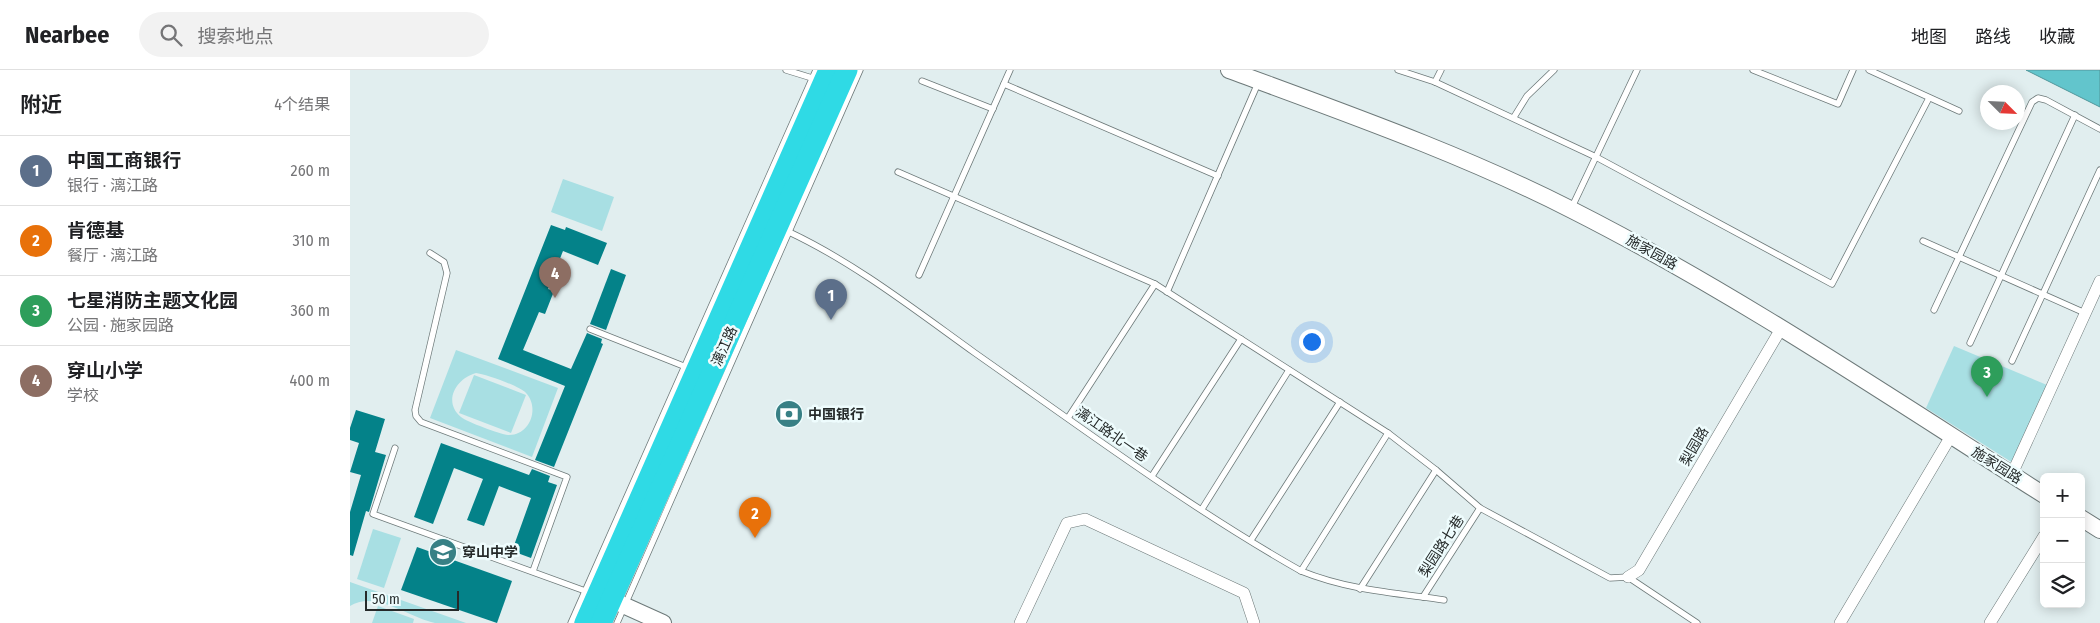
<!DOCTYPE html>
<html lang="zh">
<meta charset="utf-8">
<style>
:root{--surface:#fff;--page:#f2f2f2;--text:#202124;--muted:#757577;--line:#e0e0e0;--accent:#2563eb}
body{margin:0;font-family:"Fira Sans Condensed","Noto Sans SC",sans-serif;background:var(--page);color:var(--text)}
.controls{position:absolute;right:15px;bottom:15px;display:grid;overflow:hidden;border-radius:8px;box-shadow:0 2px 12px #0003}
.controls button{width:45px;height:45px;display:grid;place-items:center;padding:0;border:0;border-bottom:1px solid var(--line);background:var(--surface);color:var(--text);font:25px sans-serif}
.compass{position:absolute;left:1630px;top:15px;width:45px;height:45px;border-radius:50%;background:var(--surface);box-shadow:0 2px 12px #0003;rotate:114deg}
.scale{position:absolute;left:15px;bottom:12px;width:94px;box-sizing:border-box;padding-left:5px;border:2px solid #252a2a;border-top:0;font-size:14px;line-height:18px;white-space:nowrap;color:#252a2a;-webkit-text-stroke:4px #eefcfd;paint-order:stroke}
.you{position:absolute;left:961px;top:271px;width:18px;height:18px;margin:-12px;border:4px solid #fff;border-radius:50%;background:#1a73e8;box-shadow:0 0 0 8px #1a73e833}
.badge{display:grid;place-items:center;width:32px;height:32px;border-radius:50%;background:var(--accent);color:#fff;font-size:16px;font-weight:700}
.pin{position:absolute;translate:-50% -41px;filter:drop-shadow(0 1px 2px #0008)}
.pin::after{content:'';position:absolute;top:26px;width:18px;height:15px;background:inherit;clip-path:polygon(0 0,100% 0,50% 100%)}
.list{margin:0;padding:0;list-style:none}
h2{display:flex;justify-content:space-between;align-items:center;height:65px;margin:0;padding:0 20px;font-size:21px}
h2 small{font-size:16px;font-weight:400;color:var(--muted)}
.list li{display:grid;grid-template-columns:32px 1fr auto;gap:15px;align-items:center;box-sizing:border-box;height:70px;padding:0 20px;border-top:1px solid var(--line)}
.list b{display:block;font-size:19px;white-space:nowrap}
.list p{margin:0;font-size:16px;white-space:nowrap;color:var(--muted)}
.list em{font-size:16px;font-style:normal;color:var(--muted)}
.icon{flex:none;width:28px;height:28px;fill:none;stroke:currentColor;stroke-width:2;stroke-linecap:round;stroke-linejoin:round}
.map{position:relative;flex:none;width:1750px;height:553px;overflow:hidden}
header{display:flex;align-items:center;gap:30px;box-sizing:border-box;height:70px;padding:0 25px;background:var(--surface);border-bottom:1px solid var(--line)}
header strong{font-size:24px}
nav{display:flex;gap:28px;margin-inline-start:auto;font-size:18px}
.search{width:350px;height:45px;background:var(--page);display:flex;align-items:center;gap:12px;box-sizing:border-box;padding:0 18px;border-radius:28px;color:var(--muted);font-size:19px}
main{display:flex}
aside{flex:1;background:var(--surface)}
.map>svg:first-child{display:block}
</style>
<header>
<strong>Nearbee</strong>
<div class="search"><svg class="icon" aria-label="search" viewBox="0 0 24 24"><circle cx="10" cy="10" r="6"/><path d="M15 15l6 6"/></svg>搜索地点</div>
<nav><a>地图</a><a>路线</a><a>收藏</a></nav>
</header>
<main>
<aside>
<h2>附近<small>4个结果</small></h2>
<ul class="list">
<li><span class="badge" style="background:#5c6f8a">1</span><div><b>中国工商银行</b><p>银行 · 漓江路</p></div><em>260 m</em></li>
<li><span class="badge" style="background:#e8710a">2</span><div><b>肯德基</b><p>餐厅 · 漓江路</p></div><em>310 m</em></li>
<li><span class="badge" style="background:#2e9e5b">3</span><div><b>七星消防主题文化园</b><p>公园 · 施家园路</p></div><em>360 m</em></li>
<li><span class="badge" style="background:#8d6e63">4</span><div><b>穿山小学</b><p>学校</p></div><em>400 m</em></li>
</ul>
</aside>
<div class="map">
<svg width="1750" height="553" viewBox="0 0 1750 553">
<rect width="100%" height="100%" fill="#e1eeef"/>
<!-- green -->
<g fill="#a8dfe3" fill-rule="evenodd">
<polygon points="213,109 264,127 252,161 201,142"/>
<polygon points="1604,276 1697,315 1663,393 1576,338"/>
<path d="M106,280L208,318L182,387L80,348ZM126,303C135,304 170,316 176,323C190,338 180,366 158,365C150,364 117,352 111,347C92,331 107,308 126,303Z"/>
<polygon points="124,305 176,325 161,363 109,343"/>
<polygon points="23,459 51,468 34,518 7,509"/>
<path d="M0,512L116,553C107,553 95,553 85,553C59,548 26,520 0,536Z"/>
<polygon points="28,536 64,549 63,553 22,553"/>
</g>
<!-- water -->
<polygon fill="#62c5cc" stroke="#50969b" points="1676,0 1750,0 1750,37"/>
<!-- building -->
<g fill="#048289">
<polygon points="201,155 215,160 216,157 257,173 248,195 213,181 198,219 204,221 195,244 189,242 173,280 221,299 237,263 252,269 251,273 253,274 204,397 185,390 215,316 148,289"/>
<polygon points="261,199 276,205 256,260 240,254"/>
<polygon points="6,340 35,349 25,382 36,385 19,442 16,441 3,486 0,485 0,442 11,405 0,402 9,373 0,370 0,358"/>
<polygon points="91,373 179,405 182,399 200,406 198,412 207,415 181,488 162,481 181,428 149,416 134,456 117,450 133,409 104,398 83,454 64,447"/>
<polygon points="67,477 162,511 147,553 51,520"/>
</g>
<g fill="none" stroke-linecap="round" stroke-linejoin="round">
<defs>
<g id="lane">
<polyline points="436,0 462,8"/>
<polyline points="1048,0 1085,12 1246,87 1482,214 1579,28"/>
<polyline points="1403,0 1488,34 1503,0"/>
<polyline points="1519,0 1609,41"/>
<polyline points="572,11 643,39"/>
<polyline points="1085,12 1091,0"/>
<polyline points="654,14 868,106"/>
<polyline points="1164,47 1177,26 1204,0"/>
<polyline points="548,102 805,214 1038,363 1086,400 1130,438 1260,508 1278,507 1347,553"/>
<polyline points="1222,137 1287,0"/>
<path d="M439,162C505,193 565,240 625,283C732,358 838,437 951,501C998,520 1045,523 1094,530"/>
<polyline points="1573,171 1735,243"/>
<polyline points="80,183 94,192 97,203 65,340 66,346 71,352 217,407 183,501"/>
<polyline points="569,205 660,0"/>
<polyline points="817,222 908,13"/>
<polyline points="1584,240 1682,32 1688,28 1696,30 1750,59"/>
<polyline points="240,259 336,297"/>
<polyline points="1620,273 1725,45"/>
<polyline points="1662,291 1750,100"/>
<polyline points="718,348 805,214"/>
<polyline points="45,378 23,444 238,522"/>
<polyline points="802,406 891,269"/>
<polyline points="852,439 939,300"/>
<polyline points="901,470 990,332"/>
<polyline points="951,501 1038,363"/>
<polyline points="1010,519 1086,400"/>
<polyline points="1073,527 1130,438"/>
<polyline points="221,553 466,0"/>
<polyline points="267,553 510,0"/>
</g>
<g id="street">
<polyline points="1662,404 1750,211"/>
<polyline points="1278,507 1289,500 1432,257"/>
<polyline points="670,553 717,453 735,449 894,523 904,553"/>
<polyline points="1490,553 1601,366"/>
<polyline points="1640,553 1694,466"/>
</g>
<g id="secondary">
<path d="M879,0C995,43 1112,84 1222,140C1386,223 1538,326 1694,425"/>
<polyline points="1731,448 1750,460"/>
<polyline points="262,530 313,553"/>
</g>
<g id="highway">
<polyline points="235,553 479,0"/>
<polyline points="251,553 497,0"/>
</g>
</defs>
<!-- lane casing -->
<use href="#lane" stroke="#6d7979" stroke-width="7"/>
<!-- street casing -->
<use href="#street" stroke="#6d7979" stroke-width="12"/>
<!-- secondary casing -->
<use href="#secondary" stroke="#6d7979" stroke-width="18"/>
<!-- highway casing -->
<use href="#highway" stroke="#c6c8c8" stroke-width="22"/>
<!-- lane -->
<use href="#lane" stroke="#fff" stroke-width="5.5"/>
<!-- street -->
<use href="#street" stroke="#fff" stroke-width="11"/>
<!-- secondary -->
<use href="#secondary" stroke="#fff" stroke-width="16"/>
<!-- highway -->
<use href="#highway" stroke="#2fdae5" stroke-width="21"/>
</g>
<!-- icons -->
<defs>
<symbol id="bank-disc" viewBox="-11 -11 22 22"><circle r="9.5" fill="#388085" stroke="#eefcfd"/><path d="M-6-4H6V4H-6ZM0-2.3a2.3 2.3 0 1 0 0 4.6a2.3 2.3 0 1 0 0-4.6Z" fill="#fff"/></symbol>
<symbol id="school-disc" viewBox="-11 -11 22 22"><circle r="9.5" fill="#388085" stroke="#eefcfd"/><path d="M0-5L7-2L0 1L-7-2ZM-4 1L0 2.5L4 1V4Q0 6-4 4Z" fill="#fff"/></symbol>
</defs>
<g fill-rule="evenodd">
<use href="#bank-disc" x="423" y="328" width="32" height="32"/>
<use href="#school-disc" x="77" y="466" width="32" height="32"/>
</g>
<g text-anchor="middle" stroke-width="5" stroke-linejoin="round" paint-order="stroke">
<!-- street labels -->
<g font-size="14" fill="#252a2a" stroke="#eefcfd">
<text transform="translate(1302 182) rotate(29)" y="5">施家园路</text>
<text transform="translate(374 276) rotate(-66)" y="5">漓江路</text>
<text transform="translate(762 364) rotate(35)" y="5">漓江路北一巷</text>
<text transform="translate(1344 376) rotate(-60)" y="5">梨园路</text>
<text transform="translate(1647 395) rotate(32)" y="5">施家园路</text>
<text transform="translate(1091 476) rotate(-57)" y="5">梨园路七巷</text>
</g>
<!-- poi labels -->
<g font-size="14" font-weight="bold" fill="#252a2a" stroke="#eefcfd" text-anchor="start">
<text x="458" y="349">中国银行</text>
<text x="112" y="487">穿山中学</text>
</g>
</g>
</svg>
<div class="controls">
<button>+</button>
<button>−</button>
<button><svg class="icon" aria-label="layers" viewBox="0 0 24 24"><path d="M12 4l9 5-9 5-9-5zM3 14l9 5 9-5"/></svg></button>
</div>
<svg class="compass" viewBox="-18 -18 36 36"><path d="M0-13l5 13h-10z" fill="#e53935"/><path d="M0 13l5-13h-10z" fill="#757577"/></svg>
<div class="scale">50 m</div>
<div class="you"></div>
<div class="pin badge" style="left:481px;top:250px;background:#5c6f8a">1</div>
<div class="pin badge" style="left:405px;top:468px;background:#e8710a">2</div>
<div class="pin badge" style="left:1637px;top:327px;background:#2e9e5b">3</div>
<div class="pin badge" style="left:205px;top:228px;background:#8d6e63">4</div>
</div>
</main>
